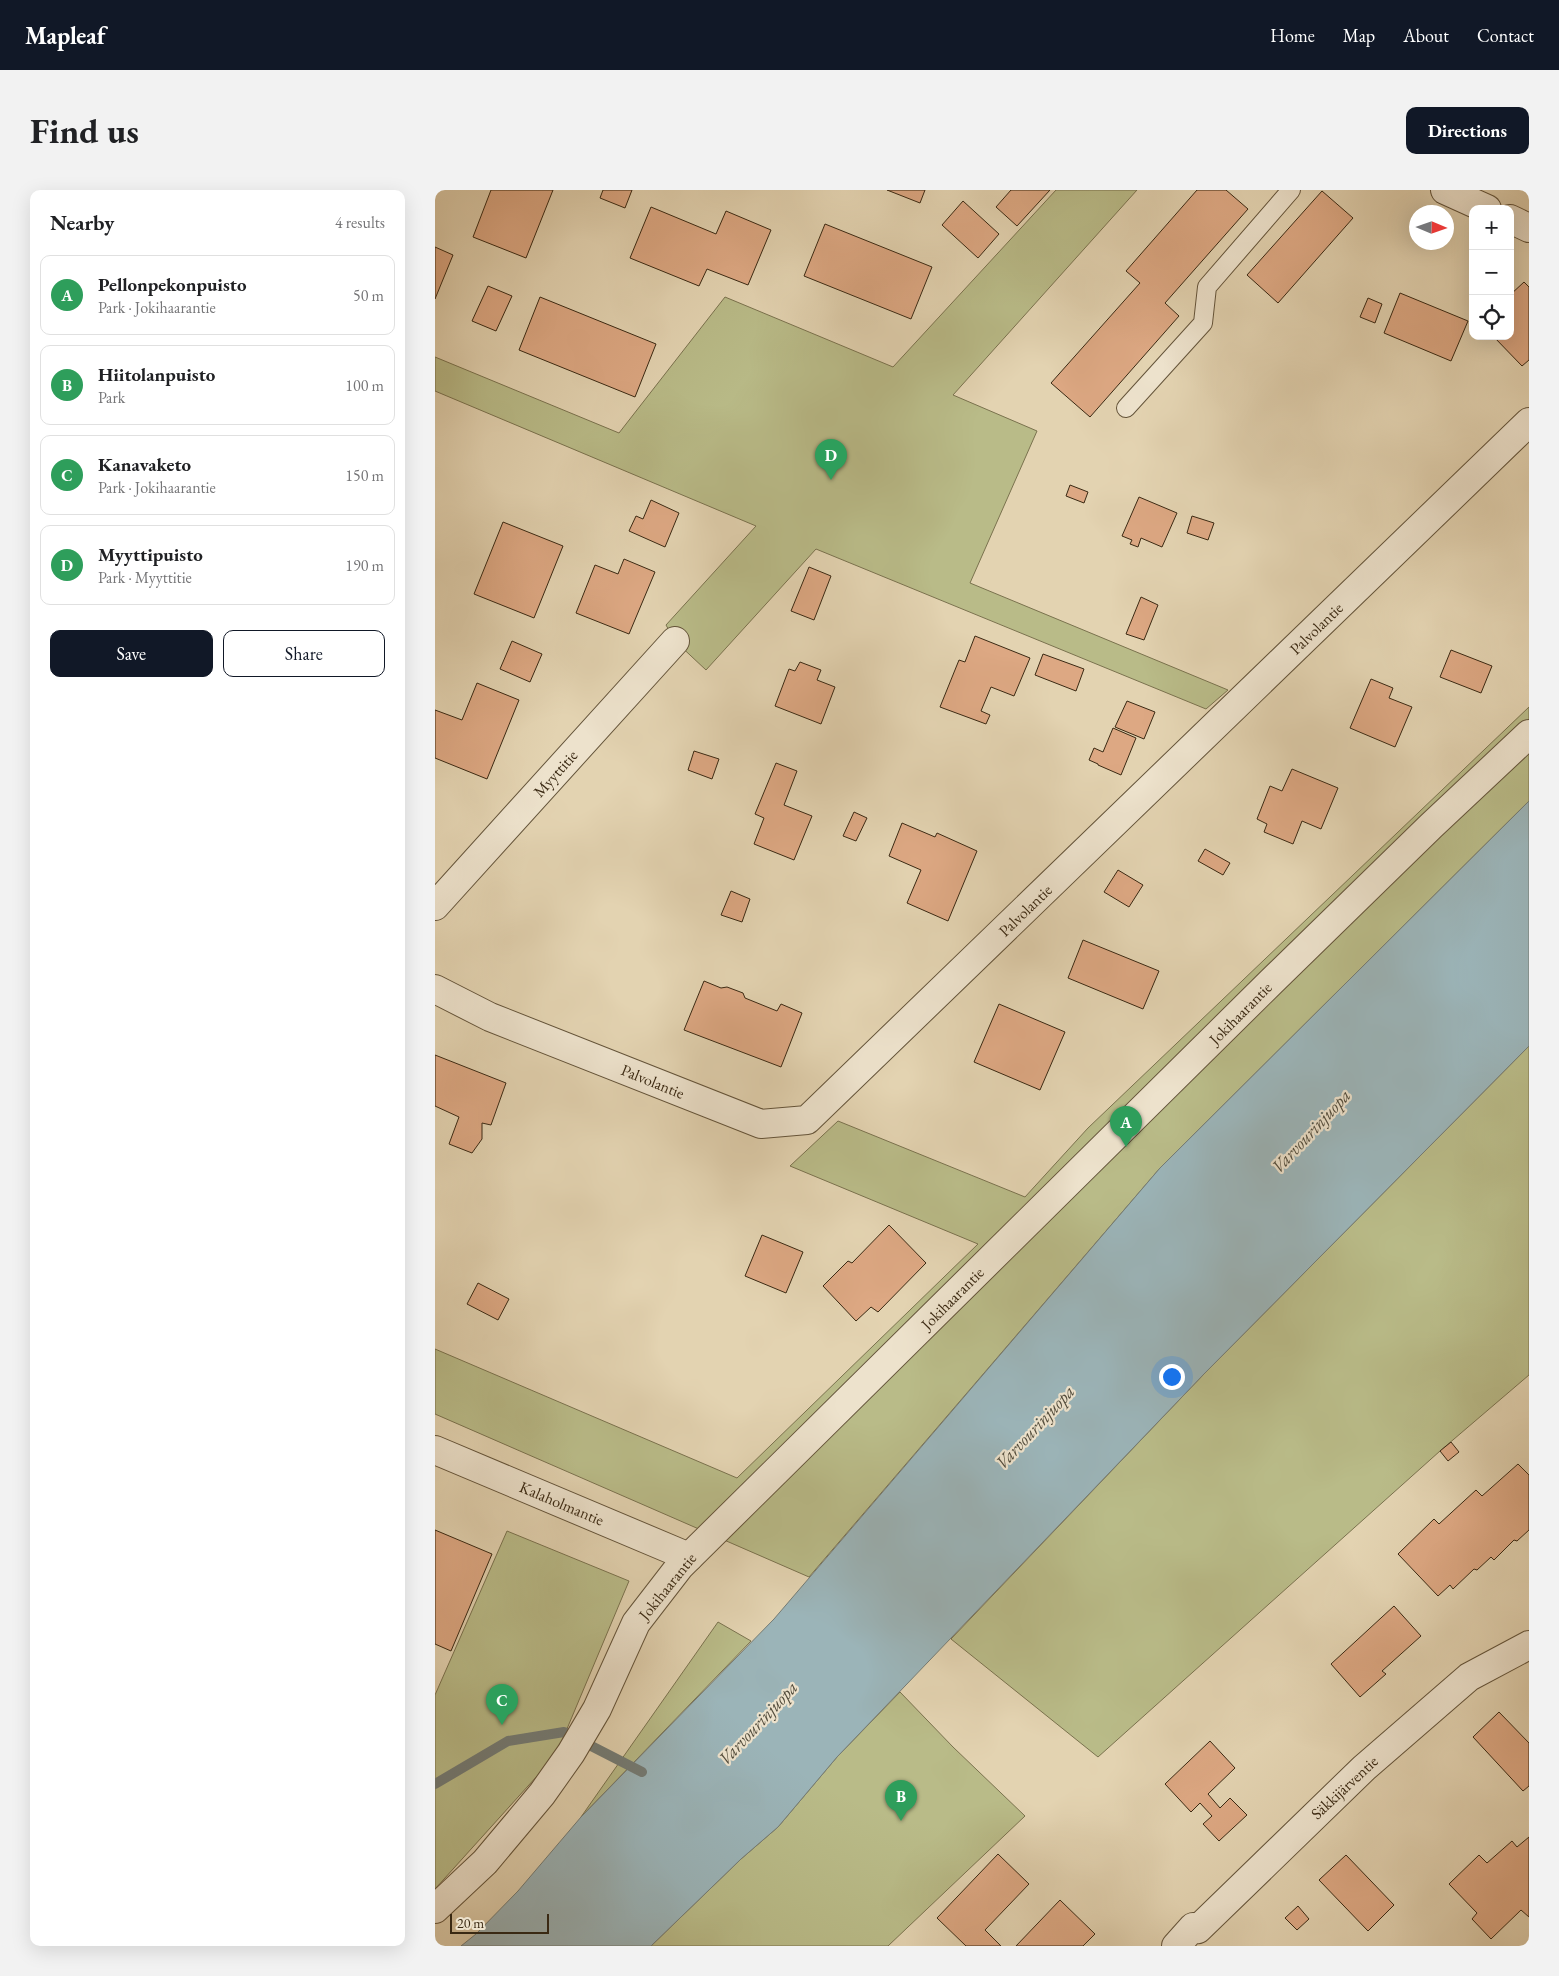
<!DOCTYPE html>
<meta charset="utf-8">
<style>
:root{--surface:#fff;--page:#f2f2f2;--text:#202124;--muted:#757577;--line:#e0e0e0;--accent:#111827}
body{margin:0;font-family:"EB Garamond",serif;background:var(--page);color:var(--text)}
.controls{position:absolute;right:15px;top:15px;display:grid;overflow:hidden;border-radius:10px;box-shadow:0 5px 20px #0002}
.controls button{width:45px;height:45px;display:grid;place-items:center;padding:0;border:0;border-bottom:1px solid var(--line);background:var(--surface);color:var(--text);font:25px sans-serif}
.compass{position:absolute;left:974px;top:15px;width:45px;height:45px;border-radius:50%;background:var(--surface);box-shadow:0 5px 20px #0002;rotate:92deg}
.scale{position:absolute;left:15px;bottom:12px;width:99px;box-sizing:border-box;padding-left:5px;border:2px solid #3a2913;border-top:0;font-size:14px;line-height:18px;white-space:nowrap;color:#3a2913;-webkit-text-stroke:4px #ede2cc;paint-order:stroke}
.you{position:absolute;left:736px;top:1186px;width:18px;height:18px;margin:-12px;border:4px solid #fff;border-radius:50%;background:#1a73e8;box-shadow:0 0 0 8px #1a73e833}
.badge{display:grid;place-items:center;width:32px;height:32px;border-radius:50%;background:var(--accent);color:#fff;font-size:16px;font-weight:700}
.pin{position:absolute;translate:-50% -41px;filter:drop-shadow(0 1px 2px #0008)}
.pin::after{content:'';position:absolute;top:26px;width:18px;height:15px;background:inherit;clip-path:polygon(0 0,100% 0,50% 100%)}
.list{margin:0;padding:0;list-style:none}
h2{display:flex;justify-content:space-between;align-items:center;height:65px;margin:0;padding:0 20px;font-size:21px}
h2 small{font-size:16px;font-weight:400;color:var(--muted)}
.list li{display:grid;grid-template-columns:32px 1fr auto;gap:15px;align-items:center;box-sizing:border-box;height:80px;margin:0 10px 10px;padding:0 10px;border:1px solid var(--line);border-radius:10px}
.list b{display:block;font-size:19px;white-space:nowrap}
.list p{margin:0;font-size:16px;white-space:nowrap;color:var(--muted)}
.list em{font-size:16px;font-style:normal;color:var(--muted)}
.actions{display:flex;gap:10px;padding:15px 20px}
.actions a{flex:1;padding:11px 0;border:1px solid var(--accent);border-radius:10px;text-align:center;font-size:18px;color:var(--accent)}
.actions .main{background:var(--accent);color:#fff}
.icon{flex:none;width:28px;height:28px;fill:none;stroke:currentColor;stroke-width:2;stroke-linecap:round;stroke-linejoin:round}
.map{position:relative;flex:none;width:1094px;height:1756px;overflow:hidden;border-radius:10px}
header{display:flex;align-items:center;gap:30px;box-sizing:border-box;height:70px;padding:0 25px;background:var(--accent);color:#fff}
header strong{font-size:24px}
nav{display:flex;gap:28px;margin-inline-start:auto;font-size:18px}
.intro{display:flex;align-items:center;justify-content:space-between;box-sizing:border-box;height:120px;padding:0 30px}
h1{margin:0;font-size:35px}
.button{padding:12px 22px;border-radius:10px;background:var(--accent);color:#fff;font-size:18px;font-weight:700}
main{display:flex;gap:30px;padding:0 30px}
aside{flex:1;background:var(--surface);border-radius:10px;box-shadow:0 5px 20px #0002}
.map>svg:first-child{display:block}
</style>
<header>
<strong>Mapleaf</strong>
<nav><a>Home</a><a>Map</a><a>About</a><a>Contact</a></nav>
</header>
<div class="intro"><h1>Find us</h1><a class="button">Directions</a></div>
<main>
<aside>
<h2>Nearby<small>4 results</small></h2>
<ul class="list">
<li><span class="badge" style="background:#2e9e5b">A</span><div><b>Pellonpekonpuisto</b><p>Park · Jokihaarantie</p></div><em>50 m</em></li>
<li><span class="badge" style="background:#2e9e5b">B</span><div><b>Hiitolanpuisto</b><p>Park</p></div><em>100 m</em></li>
<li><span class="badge" style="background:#2e9e5b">C</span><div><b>Kanavaketo</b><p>Park · Jokihaarantie</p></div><em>150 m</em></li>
<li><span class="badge" style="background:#2e9e5b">D</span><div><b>Myyttipuisto</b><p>Park · Myyttitie</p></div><em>190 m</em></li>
</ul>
<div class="actions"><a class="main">Save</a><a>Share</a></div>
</aside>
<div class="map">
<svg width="1094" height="1756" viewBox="0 0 1094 1756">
<rect width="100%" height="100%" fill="#e3d3b1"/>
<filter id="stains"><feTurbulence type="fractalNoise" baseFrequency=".004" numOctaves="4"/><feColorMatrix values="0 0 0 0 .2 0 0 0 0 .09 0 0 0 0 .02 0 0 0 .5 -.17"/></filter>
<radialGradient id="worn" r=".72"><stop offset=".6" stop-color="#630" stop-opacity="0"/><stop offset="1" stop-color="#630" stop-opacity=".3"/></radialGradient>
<!-- green -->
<g fill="#b9bb88" stroke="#7a724e">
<polygon points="621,0 702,0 518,205 602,241 535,393 793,500 771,519 381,359 271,480 240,451 231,435 321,336 0,201 0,167 184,243 290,107 458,177"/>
<polygon points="1094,517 1094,611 725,978 374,1387 0,1224 0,1159 302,1288 543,1054 355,976 403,931 590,1007 653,938"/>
<polygon points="1094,856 1094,1185 1005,1261 663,1567 516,1449 768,1185"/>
<polygon points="72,1341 194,1391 121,1565 0,1699 0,1505"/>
<polygon points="283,1432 316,1451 146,1627"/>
<polygon points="465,1502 518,1557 590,1626 453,1756 216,1756 306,1669 343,1637 402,1567"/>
</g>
<!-- water -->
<polygon fill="#9bb4b8" stroke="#747c76" points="1094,611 1094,856 768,1185 402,1567 343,1637 306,1669 216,1756 26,1756 41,1744 83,1701 146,1627 339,1429 725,978"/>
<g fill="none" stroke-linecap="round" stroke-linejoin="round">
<!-- stream -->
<polyline stroke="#747c76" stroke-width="10" points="0,1594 73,1551 129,1542 207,1582"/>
</g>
<!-- building -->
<g fill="#dda883" stroke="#3a2913">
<polygon points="56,0 118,0 91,68 38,47"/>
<polygon points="168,0 197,0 190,18 165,8"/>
<polygon points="452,0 490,0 485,13"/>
<polygon points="576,0 615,0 582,36 561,17"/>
<polygon points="762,0 791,0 813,19 730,113 744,126 655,227 616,193 705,93 691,81"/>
<polygon points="887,1 918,28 843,113 812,85"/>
<polygon points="528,11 564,44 543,68 507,35"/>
<polygon points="216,17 281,44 291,21 336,40 313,95 272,79 264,96 195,68"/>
<polygon points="390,34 497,77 476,129 369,86"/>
<polygon points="0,57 18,65 0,109"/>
<polygon points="1089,92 1094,97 1094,170 1087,176 1058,146 1075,146 1075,105"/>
<polygon points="53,96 77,106 61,141 37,131"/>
<polygon points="965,103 1033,131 1016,171 949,143"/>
<polygon points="105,107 221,154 200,207 84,160"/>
<polygon points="933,108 947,114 940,133 925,127"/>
<polygon points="635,295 653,302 649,313 631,306"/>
<polygon points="704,307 742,323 727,357 706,348 703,357 695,354 697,350 687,346"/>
<polygon points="216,310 244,323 230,357 194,341 201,326 208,329"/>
<polygon points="757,326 779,333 773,350 752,343"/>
<polygon points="68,332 128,356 99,428 39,404"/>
<polygon points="189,369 220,382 194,444 141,423 160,375 183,384"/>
<polygon points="374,377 396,386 379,430 356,421"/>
<polygon points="706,407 723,415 709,450 691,444"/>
<polygon points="540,446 595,468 579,506 556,497 546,521 555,525 551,534 505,517 524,470 530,472"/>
<polygon points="77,451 107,464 95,492 65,479"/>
<polygon points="1016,460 1057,476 1046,503 1005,487"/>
<polygon points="608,464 649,479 641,501 600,485"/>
<polygon points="365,472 386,480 382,490 400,497 386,534 340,516 354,479 360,481"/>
<polygon points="936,489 958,498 954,508 977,517 960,557 915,538"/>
<polygon points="42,493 84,510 52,589 0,568 0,520 27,530"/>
<polygon points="692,511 720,522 709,549 680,537"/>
<polygon points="678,538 701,548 686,585 663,575 663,574 654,570 659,558 668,562"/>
<polygon points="259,561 284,569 277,589 253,580"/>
<polygon points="341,573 362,581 349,615 377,626 359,670 319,654 329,628 320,624"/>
<polygon points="857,579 903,598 886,639 867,631 858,654 829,642 832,634 822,629 835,596 847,601"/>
<polygon points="419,622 432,628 421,651 408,646"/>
<polygon points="467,633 500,647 502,643 542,661 513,731 472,713 486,680 454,666"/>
<polygon points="770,659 795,673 788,685 763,671"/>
<polygon points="683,680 708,695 694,717 669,702"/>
<polygon points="296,701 315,709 307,732 286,725"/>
<polygon points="648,750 724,781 708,819 633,788"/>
<polygon points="269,791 286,798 292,797 308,803 310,808 342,821 346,814 367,823 346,877 249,840"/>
<polygon points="564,814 630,842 605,900 539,872"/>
<polygon points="0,865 71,893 56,935 47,933 47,949 37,963 14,954 24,927 0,916"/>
<polygon points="454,1035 491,1073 443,1122 436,1117 421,1131 388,1096 413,1071 417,1073"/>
<polygon points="327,1045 368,1062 351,1103 310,1086"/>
<polygon points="43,1093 74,1109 63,1130 32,1114"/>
<polygon points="1016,1252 1024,1262 1013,1271 1005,1261"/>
<polygon points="1083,1274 1094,1285 1094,1340 1082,1351 1079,1350 1059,1370 1056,1367 1042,1380 1039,1379 1018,1399 1015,1395 1003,1406 963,1364 999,1329 1004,1334 1041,1300 1047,1306"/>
<polygon points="0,1340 57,1364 16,1461 0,1454"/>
<polygon points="959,1416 986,1446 947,1481 951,1484 925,1507 896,1474"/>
<polygon points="1064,1522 1094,1553 1094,1596 1088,1601 1038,1547"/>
<polygon points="775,1551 800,1578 773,1604 785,1618 795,1608 812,1625 784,1651 768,1634 777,1626 765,1613 756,1622 730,1594"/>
<polygon points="1094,1647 1094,1727 1086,1720 1056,1749 1037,1729 1042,1723 1014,1694 1044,1665 1052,1673 1077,1651 1082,1657"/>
<polygon points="563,1664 594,1694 550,1740 566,1756 531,1756 502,1728"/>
<polygon points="911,1665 959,1715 933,1741 884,1690"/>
<polygon points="625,1710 660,1744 648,1756 581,1756"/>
<polygon points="863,1716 874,1729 862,1740 850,1728"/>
</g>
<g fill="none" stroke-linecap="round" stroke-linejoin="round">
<defs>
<polyline id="service" points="691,218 768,133 772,97 856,0"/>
<g id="minor">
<polyline points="1010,0 1052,19"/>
<polyline points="1075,29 1094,38"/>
<polyline points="0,716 240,451"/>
<polyline points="0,799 55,827 326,934 372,930 1094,232"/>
<polyline points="0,1260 254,1367"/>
<polyline points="0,1719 50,1672 107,1604 136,1563 162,1519 201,1433 245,1376 837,791 996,636 1094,544"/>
<polyline points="741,1756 758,1737 763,1739 929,1578 1034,1487 1094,1455"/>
</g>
</defs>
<!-- service casing -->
<use href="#service" stroke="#64543a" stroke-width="20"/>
<!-- minor casing -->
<use href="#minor" stroke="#64543a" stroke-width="30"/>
<!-- service -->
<use href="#service" stroke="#ede2cc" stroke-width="18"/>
<!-- minor -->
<use href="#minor" stroke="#ede2cc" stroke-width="28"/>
</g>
<g text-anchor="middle" stroke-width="4.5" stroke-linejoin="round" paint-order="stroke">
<!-- street labels -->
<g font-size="16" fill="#3a2913" stroke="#ede2cc">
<text transform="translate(881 438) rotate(-44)" y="6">Palvolantie</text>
<text transform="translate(120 583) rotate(-48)" y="6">Myyttitie</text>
<text transform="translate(590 720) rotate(-44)" y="6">Palvolantie</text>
<text transform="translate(805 823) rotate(-45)" y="6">Jokihaarantie</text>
<text transform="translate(218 891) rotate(22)" y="6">Palvolantie</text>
<text transform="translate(517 1108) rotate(-45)" y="6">Jokihaarantie</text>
<text transform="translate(127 1313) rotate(23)" y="6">Kalaholmantie</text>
<text transform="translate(232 1396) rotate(-51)" y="6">Jokihaarantie</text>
<text transform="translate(909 1597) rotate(-43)" y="6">Säkkijärventie</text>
</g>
<!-- water labels -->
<g font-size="18" font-style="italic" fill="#524c3c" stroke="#ede2cc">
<text transform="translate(876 941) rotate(-47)" y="6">Varvourinjuopa</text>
<text transform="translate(600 1237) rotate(-47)" y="6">Varvourinjuopa</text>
<text transform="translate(323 1533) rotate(-47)" y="6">Varvourinjuopa</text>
</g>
</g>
<rect width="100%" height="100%" filter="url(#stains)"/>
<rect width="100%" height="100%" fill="url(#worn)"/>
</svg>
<div class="controls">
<button>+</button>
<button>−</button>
<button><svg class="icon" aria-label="locate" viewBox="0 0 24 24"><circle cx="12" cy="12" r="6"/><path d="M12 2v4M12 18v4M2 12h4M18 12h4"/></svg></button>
</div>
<svg class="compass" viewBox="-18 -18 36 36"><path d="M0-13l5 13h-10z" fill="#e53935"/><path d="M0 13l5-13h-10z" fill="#757577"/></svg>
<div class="scale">20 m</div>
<div class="you"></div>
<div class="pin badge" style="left:691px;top:957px;background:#2e9e5b">A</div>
<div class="pin badge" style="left:466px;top:1631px;background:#2e9e5b">B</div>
<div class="pin badge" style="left:67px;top:1535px;background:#2e9e5b">C</div>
<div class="pin badge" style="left:396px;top:290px;background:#2e9e5b">D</div>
</div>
</main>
